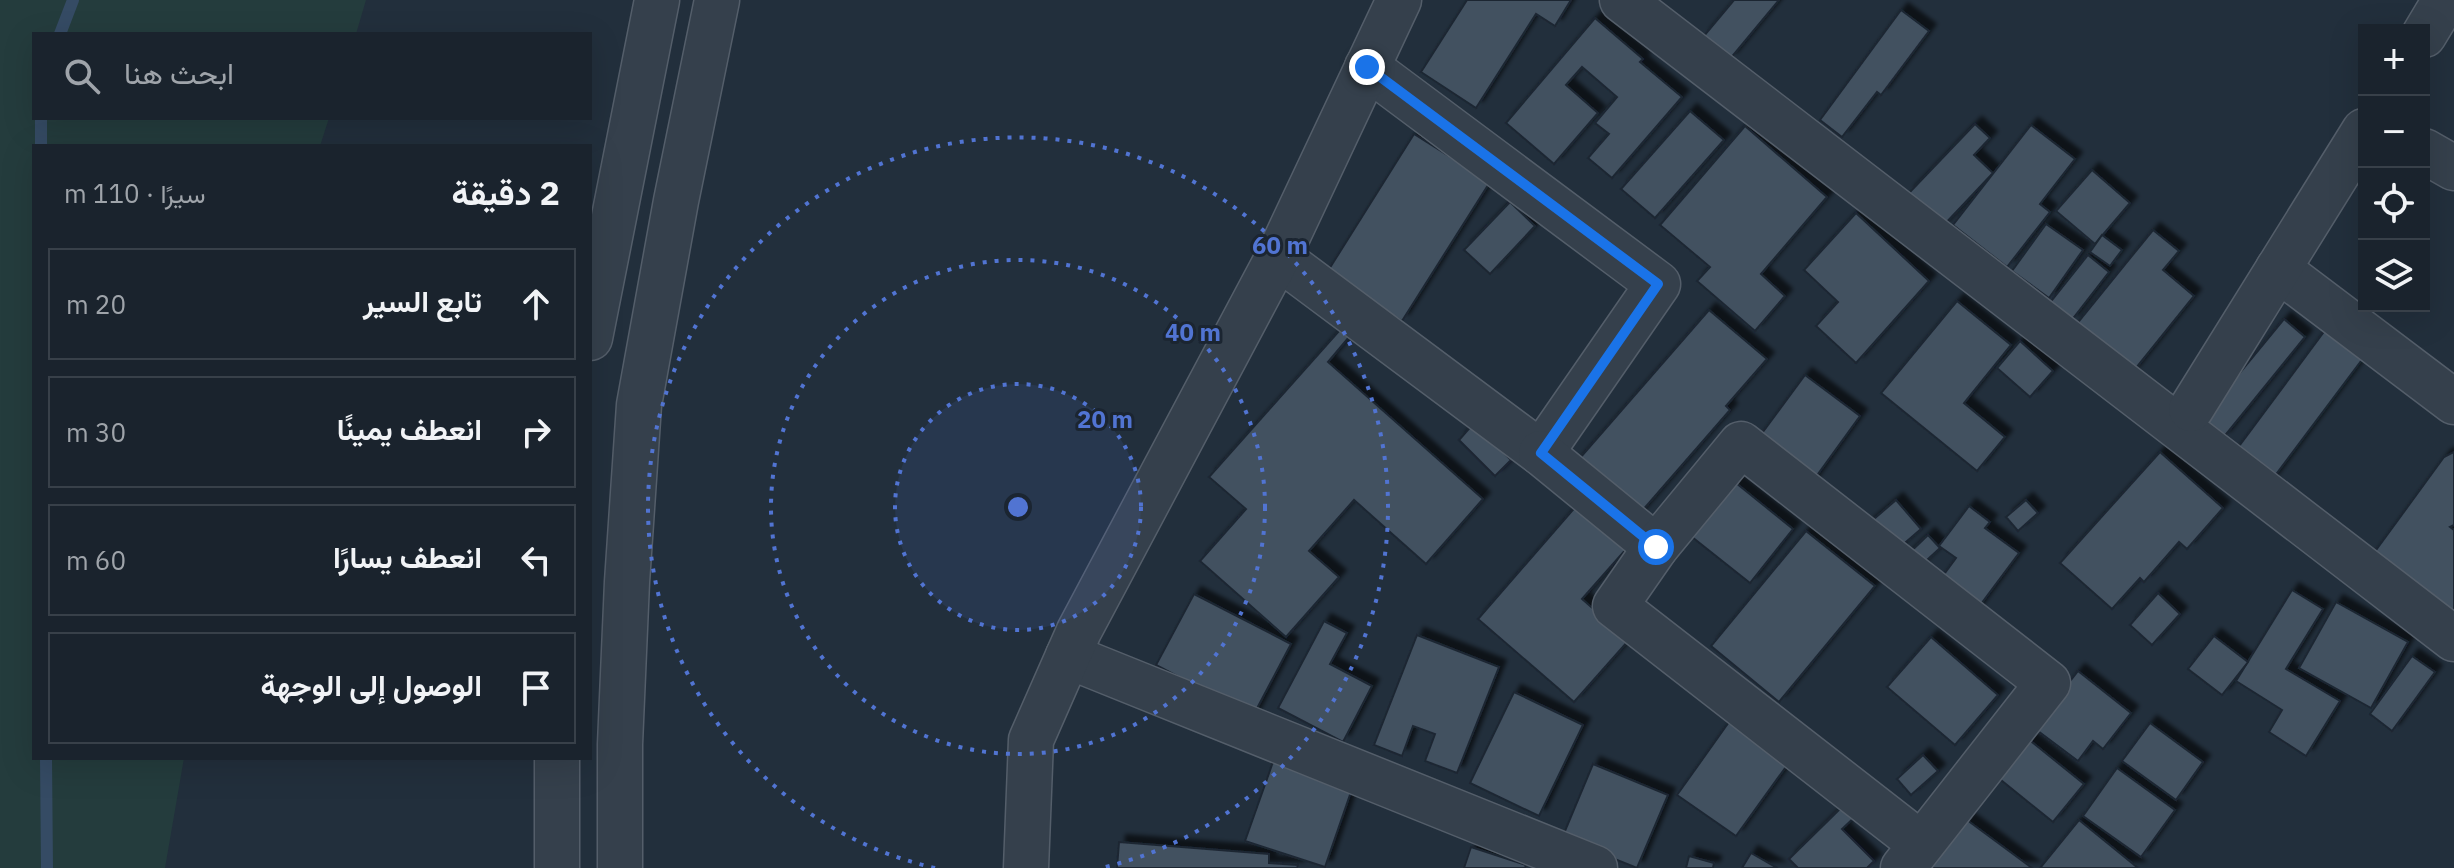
<!DOCTYPE html>
<html lang="ar">
<meta charset="utf-8">
<style>
:root{--surface:#1a232d;--page:#272f39;--text:#f1f3f6;--muted:#9fa4aa;--line:#384049}
body{margin:0;font-family:"IBM Plex Sans",Vazirmatn,sans-serif;background:var(--page);color:var(--text);direction:rtl}
.controls{position:absolute;right:24px;top:24px;display:grid;overflow:hidden;border-radius:0px;box-shadow:0 8px 32px #0002}
.controls button{width:72px;height:72px;display:grid;place-items:center;padding:0;border:0;border-bottom:2px solid var(--line);background:var(--surface);color:var(--text);font:40px sans-serif}
.stop{position:absolute;width:24px;height:24px;margin:-18px;border:6px solid #1a73e8;border-radius:50%;background:#fff}
.stop.end{background:#1a73e8;border-color:#fff;box-shadow:0 2px 8px #0008}
.list{margin:0;padding:0;list-style:none}
h2{display:flex;justify-content:space-between;align-items:center;height:104px;margin:0;padding:0 32px;font-size:34px}
h2 small{font-size:26px;font-weight:400;color:var(--muted)}
.list li{display:grid;grid-template-columns:52px 1fr auto;gap:24px;align-items:center;box-sizing:border-box;height:112px;margin:0 16px 16px;padding:0 16px;border:2px solid var(--line);border-radius:0px}
.list b{display:block;font-size:30px;white-space:nowrap}
.list em{font-size:26px;font-style:normal;color:var(--muted)}
.icon{flex:none;width:44px;height:44px;fill:none;stroke:currentColor;stroke-width:2;stroke-linecap:round;stroke-linejoin:round}
.map{position:relative;flex:none;width:2454px;height:868px;overflow:hidden;direction:ltr}
.search{position:absolute;background:var(--surface);box-shadow:0 8px 32px #0002;left:32px;top:32px;width:560px;height:88px;display:flex;align-items:center;gap:20px;box-sizing:border-box;padding:0 28px;border-radius:0px;color:var(--muted);font-size:30px}
.panel{position:absolute;background:var(--surface);box-shadow:0 8px 32px #0002;left:32px;top:144px;width:560px;height:616px;border-radius:0px;direction:rtl}
.map>svg:first-child{display:block}
</style>
<div class="map">
<svg width="2454" height="868" viewBox="0 0 2454 868">
<defs>
<filter id="shadow"><feDropShadow dx="7" dy="-7" stdDeviation="2" flood-color="#0009"/></filter>
</defs>
<rect width="100%" height="100%" fill="#222f3c"/>
<!-- green -->
<polygon fill="#243c3d" points="0,0 366,0 356,34 34,34 34,118 329,118 320,146 34,146 34,758 184,758 165,868 0,868"/>
<g fill="none" stroke-linecap="round" stroke-linejoin="round">
<!-- stream -->
<g stroke="#354b64" stroke-width="12">
<polyline points="60,34 73,0"/>
<polyline points="41,118 41,146"/>
<polyline points="46,758 47,868"/>
</g>
</g>
<!-- building -->
<g fill="#425160" stroke="#1d2733" stroke-width="2" filter="url(#shadow)">
<polygon points="1467,0 1571,0 1555,26 1536,14 1476,108 1421,72"/>
<polygon points="1734,0 1779,0 1730,59 1703,37"/>
<polygon points="1901,10 1929,31 1881,95 1877,92 1842,137 1820,120"/>
<polygon points="1595,18 1643,59 1640,62 1682,97 1612,178 1588,158 1609,134 1595,123 1617,97 1582,67 1566,85 1598,113 1554,164 1506,123"/>
<polygon points="1690,111 1724,140 1655,218 1621,189"/>
<polygon points="1975,124 1990,138 1974,155 1993,173 1942,227 1908,194"/>
<polygon points="2031,125 2075,159 2040,204 2050,212 2007,267 1953,225"/>
<polygon points="1745,126 1827,197 1761,274 1785,296 1755,331 1697,281 1710,267 1660,225"/>
<polygon points="1414,134 1490,182 1402,321 1326,274"/>
<polygon points="2092,170 2130,203 2095,244 2056,211"/>
<polygon points="1510,202 1535,226 1490,274 1464,250"/>
<polygon points="1856,213 1929,281 1856,363 1816,326 1838,302 1804,270"/>
<polygon points="2046,224 2083,250 2049,298 2012,271"/>
<polygon points="2153,230 2179,251 2163,270 2194,296 2132,373 2075,326"/>
<polygon points="2102,235 2122,250 2110,266 2090,252"/>
<polygon points="2088,255 2109,272 2071,321 2049,304"/>
<polygon points="1957,301 2011,345 1964,403 2005,437 1977,471 1881,393"/>
<polygon points="1709,310 1767,359 1726,406 1730,410 1635,519 1573,466"/>
<polygon points="2284,319 2305,337 2223,438 2201,420"/>
<polygon points="1347,322 1355,330 1328,362 1483,499 1426,564 1354,500 1309,551 1339,577 1286,637 1200,561 1246,509 1209,477"/>
<polygon points="2326,329 2364,357 2271,481 2234,453"/>
<polygon points="2020,341 2053,371 2030,397 1997,368"/>
<polygon points="1805,375 1860,416 1810,485 1754,444"/>
<polygon points="1474,423 1511,460 1495,476 1459,440"/>
<polygon points="2160,452 2223,508 2187,549 2179,542 2144,582 2140,578 2112,609 2060,563"/>
<polygon points="2454,452 2454,525 2450,527 2454,530 2454,618 2371,557 2444,457"/>
<polygon points="1731,479 1793,529 1750,583 1687,533"/>
<polygon points="1896,500 1921,529 1892,554 1867,525"/>
<polygon points="2026,500 2038,513 2018,531 2006,517"/>
<polygon points="1578,504 1628,547 1582,599 1629,640 1574,702 1478,619"/>
<polygon points="1969,506 1990,522 1985,528 2019,553 1972,616 1934,588 1956,558 1939,546"/>
<polygon points="1806,531 1875,586 1779,702 1711,646"/>
<polygon points="1928,535 1940,548 1914,572 1902,560"/>
<polygon points="2292,590 2323,609 2286,669 2340,701 2306,756 2269,732 2282,710 2236,681"/>
<polygon points="2158,593 2180,614 2152,645 2130,625"/>
<polygon points="1194,594 1291,644 1253,716 1156,665"/>
<polygon points="2336,602 2408,642 2371,708 2299,668"/>
<polygon points="1324,621 1347,633 1330,664 1372,686 1343,742 1278,708"/>
<polygon points="1417,635 1499,667 1457,773 1425,761 1435,734 1413,726 1402,756 1374,745"/>
<polygon points="2214,636 2248,662 2222,695 2188,669"/>
<polygon points="1931,637 1998,695 1955,745 1887,687"/>
<polygon points="2412,656 2435,672 2392,731 2370,714"/>
<polygon points="2078,671 2131,713 2103,749 2093,741 2078,761 2034,728"/>
<polygon points="1514,692 1583,725 1539,816 1470,783"/>
<polygon points="1729,722 1788,764 1736,836 1677,795"/>
<polygon points="2150,723 2203,762 2176,800 2122,761"/>
<polygon points="2027,738 2084,784 2053,822 1996,776"/>
<polygon points="1923,755 1938,771 1911,795 1897,779"/>
<polygon points="1274,759 1353,786 1325,867 1245,841"/>
<polygon points="1593,764 1668,795 1637,868 1562,838"/>
<polygon points="2117,768 2175,810 2141,857 2083,816"/>
<polygon points="1847,802 1858,814 1842,829 1874,861 1867,868 1798,868 1789,859"/>
<polygon points="1967,820 2032,868 1931,868"/>
<polygon points="2079,820 2138,868 2040,868"/>
<polygon points="1119,842 1269,854 1269,863 1298,865 1297,868 1117,868"/>
<polygon points="1471,847 1526,865 1525,868 1464,868"/>
<polygon points="1751,853 1777,868 1742,868"/>
<polygon points="1689,856 1714,863 1713,868 1686,868"/>
</g>
<g fill="none" stroke-linecap="round" stroke-linejoin="round">
<defs>
<g id="minor">
<polyline points="1622,0 2454,639"/>
<polyline points="2424,35 2445,0"/>
<polyline points="2424,151 2454,168"/>
<polyline points="1278,257 1541,453 1658,284 1367,67"/>
<polyline points="2278,269 2454,402"/>
<polyline points="590,338 657,0"/>
<polyline points="2191,409 2364,131"/>
<polyline points="1541,453 1656,547"/>
<polyline points="1068,656 1595,868"/>
<polyline points="557,868 557,758"/>
<polyline points="620,868 620,744 627,582 639,405 676,201 717,0"/>
<polyline points="1026,868 1031,740 1079,631 1278,257 1399,0"/>
<polyline points="1903,868 2048,683 1741,444 1656,547 1615,606 1921,844"/>
</g>
</defs>
<!-- minor casing -->
<use href="#minor" stroke="#545e6a" stroke-width="47"/>
<!-- minor -->
<use href="#minor" stroke="#35404c" stroke-width="44"/>
</g>
<g fill="none" stroke-linecap="round" stroke-linejoin="round">
<!-- route -->
<polyline stroke="#1a73e8" stroke-width="10" points="1367,67 1658,284 1541,453 1656,547"/>
</g>
<!-- distance rings -->
<circle cx="1018" cy="507" r="123" fill="#5174d2" fill-opacity=".12"/>
<g fill="none" stroke="#5174d2" stroke-width="4" stroke-dasharray="4 8">
<circle cx="1018" cy="507" r="123"/>
<circle cx="1018" cy="507" r="247"/>
<path d="M935 868A370 370 0 1 1 1101 868"/>
</g>
<circle cx="1018" cy="507" r="12" fill="#5174d2" stroke="#1b2531" stroke-width="4"/>
<g font-size="24" text-anchor="middle" font-weight="bold" fill="#5174d2" stroke="#1b2531" stroke-width="6" stroke-linejoin="round" paint-order="stroke">
<text x="1280" y="254">60 m</text>
<text x="1193" y="341">40 m</text>
<text x="1105" y="428">20 m</text>
</g>
</svg>
<div class="controls">
<button>+</button>
<button>−</button>
<button><svg class="icon" aria-label="locate" viewBox="0 0 24 24"><circle cx="12" cy="12" r="6"/><path d="M12 2v4M12 18v4M2 12h4M18 12h4"/></svg></button>
<button><svg class="icon" aria-label="layers" viewBox="0 0 24 24"><path d="M12 4l9 5-9 5-9-5zM3 14l9 5 9-5"/></svg></button>
</div>
<div class="stop" style="left:1656px;top:547px"></div>
<div class="stop end" style="left:1367px;top:67px"></div>
<div class="search"><svg class="icon" aria-label="search" viewBox="0 0 24 24"><circle cx="10" cy="10" r="6"/><path d="M15 15l6 6"/></svg>ابحث هنا</div>
<section class="panel">
<h2>2 دقيقة<small>سيرًا · 110 m</small></h2>
<ul class="list">
<li><svg class="icon" aria-label="ahead" viewBox="0 0 24 24"><path d="M12 20V5M6 11l6-6 6 6"/></svg><div><b>تابع السير</b></div><em>20 m</em></li>
<li><svg class="icon" aria-label="right" viewBox="0 0 24 24"><path d="M7 20v-9h11M14 6l5 5-5 5"/></svg><div><b>انعطف يمينًا</b></div><em>30 m</em></li>
<li><svg class="icon" aria-label="left" viewBox="0 0 24 24"><path d="M17 20v-9H6M10 6l-5 5 5 5"/></svg><div><b>انعطف يسارًا</b></div><em>60 m</em></li>
<li><svg class="icon" aria-label="arrive" viewBox="0 0 24 24"><path d="M6 21V4h12l-3 4 3 4H6"/></svg><div><b>الوصول إلى الوجهة</b></div></li>
</ul>
</section>
</div>
